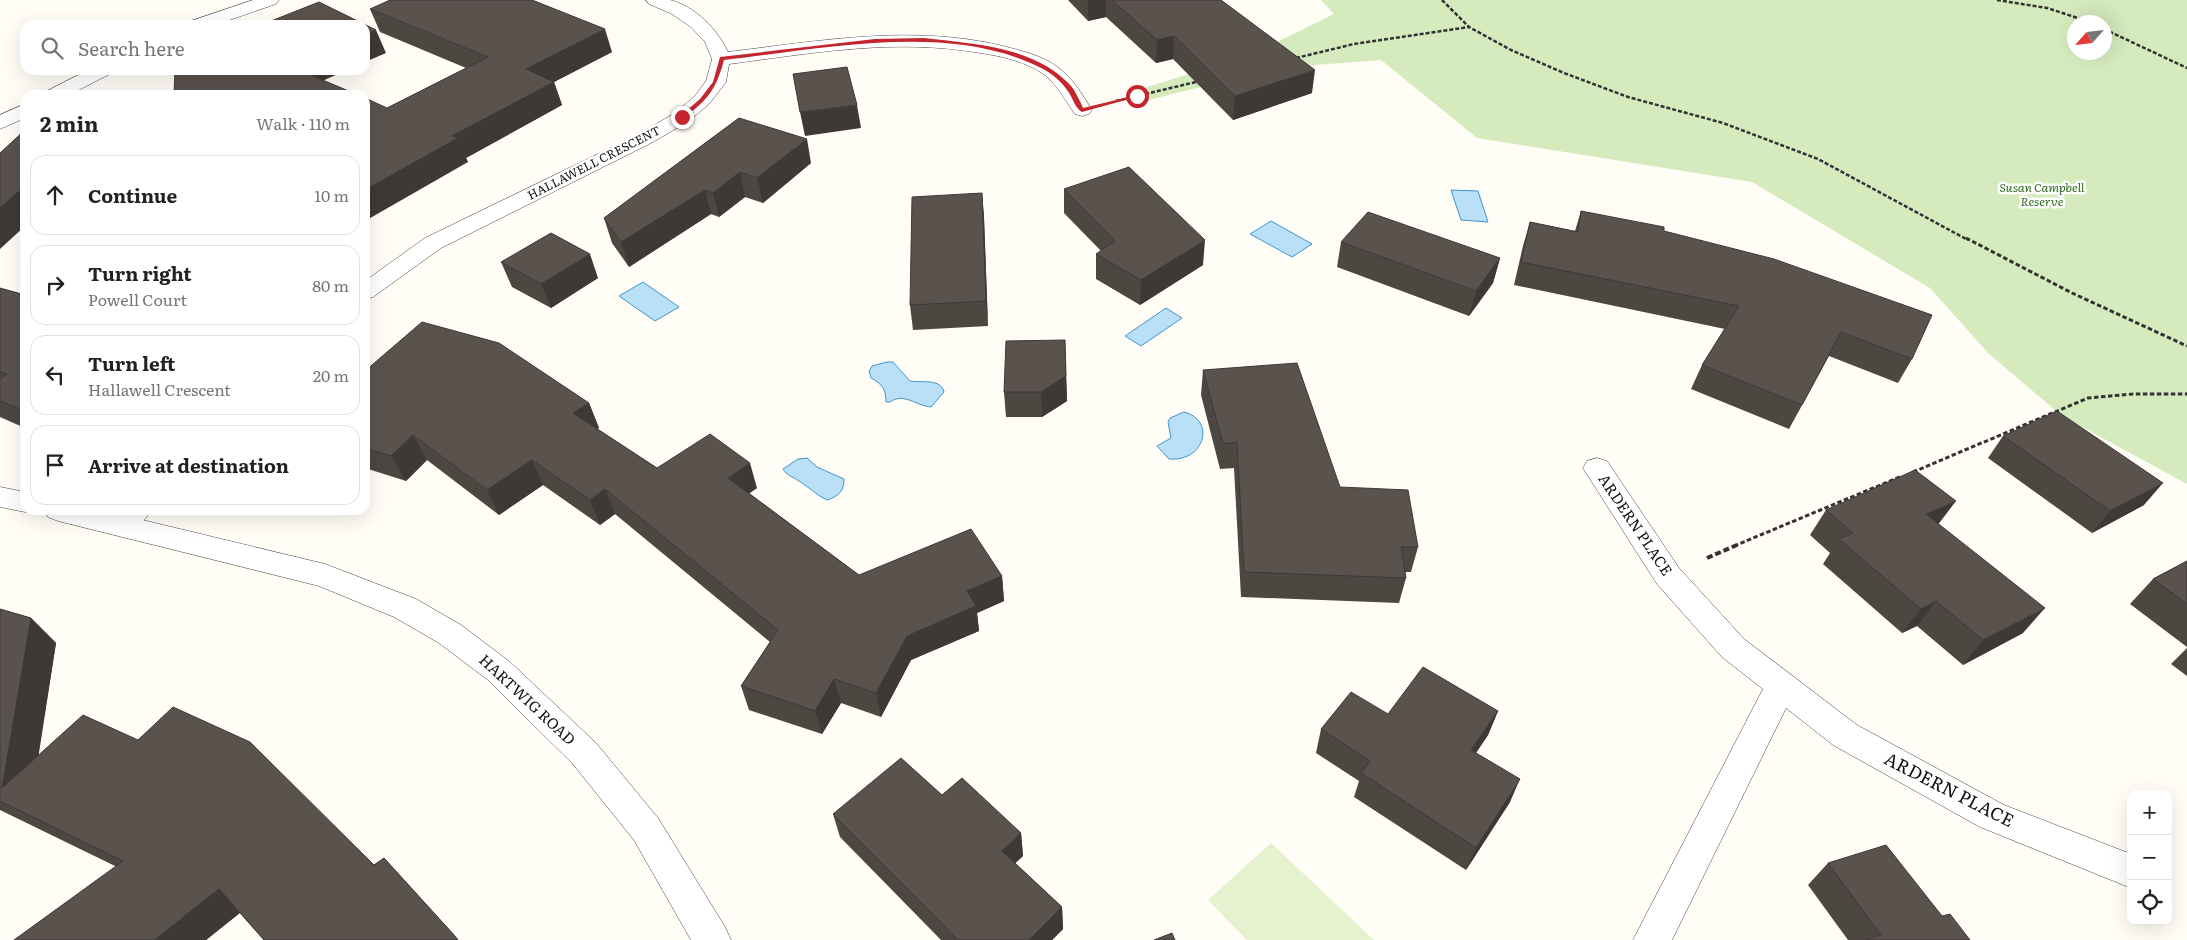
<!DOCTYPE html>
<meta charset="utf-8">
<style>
:root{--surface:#fff;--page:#f2f2f2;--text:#222;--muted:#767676;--line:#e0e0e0}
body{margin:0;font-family:Literata,serif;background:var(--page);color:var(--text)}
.controls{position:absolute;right:15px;bottom:15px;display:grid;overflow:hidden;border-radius:10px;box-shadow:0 5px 20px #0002}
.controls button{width:45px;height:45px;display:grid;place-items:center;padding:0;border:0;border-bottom:1px solid var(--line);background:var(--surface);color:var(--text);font:25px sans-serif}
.compass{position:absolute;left:2067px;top:15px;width:45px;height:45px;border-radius:50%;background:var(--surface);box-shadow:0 5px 20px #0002;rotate:243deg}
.stop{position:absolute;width:15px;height:15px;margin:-11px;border:4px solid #c4262e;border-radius:50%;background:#fff}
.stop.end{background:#c4262e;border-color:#fff;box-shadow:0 1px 5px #0008}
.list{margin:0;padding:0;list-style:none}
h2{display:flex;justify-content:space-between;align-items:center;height:65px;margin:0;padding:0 20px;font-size:21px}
h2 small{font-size:16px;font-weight:400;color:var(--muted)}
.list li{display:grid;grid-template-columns:32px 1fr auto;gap:15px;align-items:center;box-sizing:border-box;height:80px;margin:0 10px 10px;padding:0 10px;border:1px solid var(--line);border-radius:15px}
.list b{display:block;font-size:19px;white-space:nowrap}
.list p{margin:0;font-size:16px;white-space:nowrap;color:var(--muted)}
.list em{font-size:16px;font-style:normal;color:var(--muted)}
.icon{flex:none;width:28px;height:28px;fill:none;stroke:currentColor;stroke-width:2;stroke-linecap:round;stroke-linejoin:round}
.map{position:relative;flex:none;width:2187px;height:940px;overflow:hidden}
.search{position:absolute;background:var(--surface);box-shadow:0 5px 20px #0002;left:20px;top:20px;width:350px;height:55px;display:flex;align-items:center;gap:12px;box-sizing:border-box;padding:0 18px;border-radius:15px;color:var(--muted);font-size:19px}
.panel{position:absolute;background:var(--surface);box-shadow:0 5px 20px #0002;left:20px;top:90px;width:350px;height:425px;border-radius:15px}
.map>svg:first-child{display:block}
</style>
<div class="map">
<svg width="2187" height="940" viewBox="0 0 2187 940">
<rect width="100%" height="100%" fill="#fffdf5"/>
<!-- green -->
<path fill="#d5ebbd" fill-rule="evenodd" d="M1321,0H2187V484L2062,416L1988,353L1930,288L1752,182L1477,138L1381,60L1276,68L1149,100L1138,90L1255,53L1334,14ZM2074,22H2104V52H2074Z"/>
<!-- pitch -->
<polygon fill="#e6f2cf" points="1271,843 1374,940 1247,940 1208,900"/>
<!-- water -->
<g fill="#b9e0f7" stroke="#3f96cf">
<polygon points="1451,190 1478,191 1488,222 1461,220"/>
<polygon points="1271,221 1312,244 1292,257 1250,234"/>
<polygon points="643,282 679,307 655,321 619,296"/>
<polygon points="1166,308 1182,318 1141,346 1125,336"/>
<path d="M887,362H893L910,381C921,383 941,378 944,392L931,407C916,406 904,392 890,402H886C886,389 882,384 871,378L869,371L872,366Z"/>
<path d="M1184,412C1216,420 1205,462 1169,459L1157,446L1171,438L1168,422L1170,418Z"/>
<path d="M807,458L817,467L844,479C844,491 839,496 827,500C816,495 809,487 799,481C792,476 788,477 783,469L798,459Z"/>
</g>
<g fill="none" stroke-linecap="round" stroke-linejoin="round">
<defs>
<g id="minor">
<polygon points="253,0 279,0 276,4 215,25 188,25 191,21"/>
<path d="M646,0C654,0 663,0 670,0C695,6 718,30 728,52C819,41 912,24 1003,46C1021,51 1041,55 1056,66C1072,77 1082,94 1092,110L1089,114L1082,116L1075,114C1065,100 1058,86 1045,75C1027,62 1002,56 980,53C896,38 813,53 729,64L726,82L723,86L709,104L689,121L653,142L441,248L373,297L365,299V281L425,238L639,134L675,113L695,96L706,81L712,59L705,42L691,27L672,14L649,4Z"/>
<polygon points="88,70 113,70 110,74 69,95 44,95 47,91"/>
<polygon points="25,104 25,118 0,129 0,115"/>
<polygon points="1597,458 1607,461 1679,568 1744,639 1857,725 2004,805 2131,854 2131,888 1980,827 1833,745 1786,708 1672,940 1633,940 1763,689 1722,657 1657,584 1583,468 1587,461"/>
<path d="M118,510H151C142,526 127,537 110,532L106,524L110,516Z"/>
</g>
<g id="tertiary">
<polygon points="0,487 25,492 25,510 33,510 25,512 0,507"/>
<polygon points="44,510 101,510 325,564 416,599 461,625 510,662 596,743 658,818 725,927 731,940 691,940 634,840 572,763 488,680 439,643 394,617 319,586 58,521 48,517"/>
</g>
</defs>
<!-- minor casing -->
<use href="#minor" stroke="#444" stroke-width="1"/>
<!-- tertiary casing -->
<use href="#tertiary" stroke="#444" stroke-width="1"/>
<!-- path-far2 -->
<g stroke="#333" stroke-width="2.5" stroke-dasharray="4 2" stroke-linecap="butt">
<polyline points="1442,0 1469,27 1511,50 1564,73 1628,97 1723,123 1818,159 1968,240"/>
<polyline points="1997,0 2047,8 2090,22"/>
<polyline points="2104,29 2187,68"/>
<polyline points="1296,58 1354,44 1469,27"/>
<polyline points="1116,101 1200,81"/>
</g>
<!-- path-far1 -->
<g stroke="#333" stroke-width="3" stroke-dasharray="4.5 2.5" stroke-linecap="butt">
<polyline points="1966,238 2072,293 2187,346"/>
<polyline points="1913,472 2088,398 2133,394 2187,394"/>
<polyline points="1734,546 1902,476"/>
</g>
<!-- path -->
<polyline stroke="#333" stroke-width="4" stroke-dasharray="6 3" stroke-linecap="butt" points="1707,558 1737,545"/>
<!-- minor -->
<use href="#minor" fill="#fff" fill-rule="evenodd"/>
<!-- tertiary -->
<use href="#tertiary" fill="#fff" fill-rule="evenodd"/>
</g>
<!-- wall -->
<g fill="#4d4742">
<polygon points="1068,0 1221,0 1312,93 1233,120 1173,59 1156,63 1106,17 1088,21"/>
<polygon points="370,9 612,52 554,82 562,105 466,158 468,162 387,108 466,68 380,32"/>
<polygon points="739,118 811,163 763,203 745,197 719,217 711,214 629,267 612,243 604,218"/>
<polygon points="1064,189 1203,265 1140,305 1096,279 1096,254 1101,251 1064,213"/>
<polygon points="982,193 984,218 988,326 913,330 910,305"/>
<polygon points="1581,211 1664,231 1912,359 1898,383 1829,356 1789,429 1691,389 1702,365 1725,329 1514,285 1523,246 1530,222 1575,231"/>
<polygon points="1341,242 1500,258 1493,283 1469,316 1337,267"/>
<polygon points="501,262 598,278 551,308 512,287"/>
<polygon points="0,288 25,295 25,428 0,417"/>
<polygon points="1065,340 1067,401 1042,417 1006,417 1004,392"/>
<polygon points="1203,370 1340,487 1418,547 1411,572 1405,572 1406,578 1399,603 1241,597 1234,468 1220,469 1201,395"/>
<polygon points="365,371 589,403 599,428 597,429 657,468 757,488 749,493 859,575 1002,576 1004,601 977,613 979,631 911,660 881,717 841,703 822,734 749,710 741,686 770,642 615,514 600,525 543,485 499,515 427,460 406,481 365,468"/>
<polygon points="2003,436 2144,505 2092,533 1988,458"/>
<polygon points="1826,510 1939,524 2023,633 1963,665 1917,626 1902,633 1823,564 1830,553 1810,535"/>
<polygon points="2187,561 2187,647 2130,604 2153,579"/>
<polygon points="0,609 31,618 56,643 38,755 374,865 384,858 458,940 264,940 240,913 206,940 115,866 0,810"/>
<polygon points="2187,648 2187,676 2171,664"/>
<polygon points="1498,711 1488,735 1476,753 1510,802 1466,870 1354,797 1359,781 1316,753 1321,729 1388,714"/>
<polygon points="942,795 1021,833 1023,856 1015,863 1062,907 1063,929 1052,940 941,940 840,837 833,814"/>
<polygon points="1828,863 1942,916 1970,940 1848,940 1808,885"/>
</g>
<!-- shaded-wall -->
<g fill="#3f3936">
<polygon points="1088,0 1106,0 1106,17 1088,21"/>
<polygon points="605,29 612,52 554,82 562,105 466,158 468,162 365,221 365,190 452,136 526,69"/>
<polygon points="376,30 386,53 365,62 365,35"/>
<polygon points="1174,36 1173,59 1156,63 1157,40"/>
<polygon points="292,70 347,70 302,90"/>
<polygon points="1315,70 1312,93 1233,120 1235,96"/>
<polygon points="857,105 861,128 805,136 800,112"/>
<polygon points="807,139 811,163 763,203 757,178"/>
<polygon points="740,172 745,197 719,217 713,193"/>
<polygon points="25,185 25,226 0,249 0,208"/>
<polygon points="705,190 711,214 629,267 621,242"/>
<polygon points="982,193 984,218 988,326 986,301"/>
<polygon points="1205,240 1203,265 1140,305 1141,280"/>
<polygon points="590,254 598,278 551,308 541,284"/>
<polygon points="1500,258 1493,283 1469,316 1476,291"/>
<polygon points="1066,376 1067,401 1042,417 1041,392"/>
<polygon points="589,403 599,428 583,438 573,413"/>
<polygon points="413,435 427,460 406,481 391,456"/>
<polygon points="532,460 543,485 499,515 487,490"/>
<polygon points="750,463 757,488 736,503 728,478"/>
<polygon points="2163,483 2144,505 2092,533 2110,511"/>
<polygon points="605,489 615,514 600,525 590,500"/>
<polygon points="1956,501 1937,526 1926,514"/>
<polygon points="1002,576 1004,601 977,613 979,631 911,660 881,717 876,693 907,636 967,591"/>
<polygon points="1936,601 1917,626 1902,633 1921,609"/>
<polygon points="2045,608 2023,633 1963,665 1983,640"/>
<polygon points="31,618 56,643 30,811 2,788"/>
<polygon points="834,679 841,703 822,734 815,711"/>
<polygon points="1498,711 1488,735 1462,773 1471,750"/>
<polygon points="1520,779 1510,802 1466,870 1476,848"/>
<polygon points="1021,833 1023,856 1005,873 1002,851"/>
<polygon points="219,889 242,911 206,940 154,940"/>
<polygon points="1062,907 1063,929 1052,940 1029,940"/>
</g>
<!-- building -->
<g fill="#5a524d" stroke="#3f3936">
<polygon points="390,0 532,0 605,29 526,69 554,82 452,136 458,138 365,190 365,98 387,108 488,57 370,9"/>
<polygon points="1112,0 1221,0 1315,70 1235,96 1174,36 1157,40"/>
<polygon points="319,2 376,30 365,35 365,25 261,25"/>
<polygon points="847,67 857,105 800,112 793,74"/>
<polygon points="175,70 299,70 358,95 174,95"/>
<polygon points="739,118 807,139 757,178 740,172 713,193 705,190 621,242 604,218"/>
<polygon points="25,130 25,185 0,208 0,153"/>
<polygon points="1129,167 1205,240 1141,280 1096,254 1115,241 1064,189"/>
<polygon points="982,193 986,301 910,305 912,197"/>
<polygon points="1581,211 1664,227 1664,231 1774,259 1932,315 1912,359 1841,332 1802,405 1702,365 1739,306 1521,262 1530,222 1578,232"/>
<polygon points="1368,212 1500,258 1476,291 1341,242"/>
<polygon points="551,233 590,254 541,284 501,262"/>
<polygon points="0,288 25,295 25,411 0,401 0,379 7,374 0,372"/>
<polygon points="422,322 499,343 589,403 573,413 657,468 710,434 750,463 728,478 859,575 971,529 1002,576 967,591 976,606 907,636 876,693 834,679 815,711 741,686 778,630 605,489 590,500 532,460 487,490 413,435 391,456 365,448 365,371"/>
<polygon points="1065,340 1066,376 1041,392 1004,392 1006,341"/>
<polygon points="1297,363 1340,487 1408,490 1418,547 1401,547 1406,578 1244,572 1237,442 1223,444 1203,370"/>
<polygon points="2057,411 2163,483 2110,511 2003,436"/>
<polygon points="1915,470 1956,501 1926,514 2045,608 1983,640 1936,601 1921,609 1839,539 1853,533 1826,510"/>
<polygon points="2187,561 2187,604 2153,579"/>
<polygon points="0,609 31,618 2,788 83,715 138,740 173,707 250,742 374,865 384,858 455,936 458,940 264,940 219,889 154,940 14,940 123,861 0,801"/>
<polygon points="1423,667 1498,711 1471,750 1520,779 1476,848 1361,773 1370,761 1321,729 1351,692 1388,714"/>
<polygon points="901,758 942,795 962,778 1021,833 1002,851 1062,907 1029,940 958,940 833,814"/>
<polygon points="1886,845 1942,916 1950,914 1970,940 1866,940 1881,935 1828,863"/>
<polygon points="1172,933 1175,940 1154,940"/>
</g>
<!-- route -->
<path fill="#c4262e" d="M924,38C974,44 1036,46 1072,87C1076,93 1080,101 1083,108L1137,95L1140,96L1082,112C1074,107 1073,97 1067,90C1062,82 1050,72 1041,68C950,21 822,49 724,60C716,90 708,99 684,118L679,117L700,99L713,82L720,57L875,39Z"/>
<g text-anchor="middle" stroke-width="5" stroke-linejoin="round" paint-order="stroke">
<!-- far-street labels -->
<g font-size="12" fill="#111" stroke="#fff">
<text transform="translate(594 163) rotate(-27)" y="4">HALLAWELL CRESCENT</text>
</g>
<!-- far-park labels -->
<g font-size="12" font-style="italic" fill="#2f6b1f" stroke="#fff">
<text x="2042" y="192">Susan Campbell<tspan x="2042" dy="14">Reserve</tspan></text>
</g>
<!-- street labels -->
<g font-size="15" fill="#111" stroke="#fff">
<text transform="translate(1635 525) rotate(56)" y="5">ARDERN PLACE</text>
<text transform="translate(527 700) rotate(43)" y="5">HARTWIG ROAD</text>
</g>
<!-- near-street labels -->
<g font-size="18" fill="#111" stroke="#fff">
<text transform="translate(1949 790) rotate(27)" y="6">ARDERN PLACE</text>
</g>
</g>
</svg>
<div class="controls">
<button>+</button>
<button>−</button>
<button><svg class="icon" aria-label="locate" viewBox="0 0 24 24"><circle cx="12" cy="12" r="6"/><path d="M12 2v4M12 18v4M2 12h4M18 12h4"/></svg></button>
</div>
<svg class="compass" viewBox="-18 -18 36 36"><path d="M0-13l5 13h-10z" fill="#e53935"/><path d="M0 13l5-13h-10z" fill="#767676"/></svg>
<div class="stop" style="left:1137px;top:96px"></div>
<div class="stop end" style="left:682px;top:117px"></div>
<div class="search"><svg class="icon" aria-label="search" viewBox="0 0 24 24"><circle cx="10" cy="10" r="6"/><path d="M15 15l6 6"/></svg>Search here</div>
<section class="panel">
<h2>2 min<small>Walk · 110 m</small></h2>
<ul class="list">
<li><svg class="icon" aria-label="ahead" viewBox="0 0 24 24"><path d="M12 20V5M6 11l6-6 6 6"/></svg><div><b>Continue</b></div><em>10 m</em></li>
<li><svg class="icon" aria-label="right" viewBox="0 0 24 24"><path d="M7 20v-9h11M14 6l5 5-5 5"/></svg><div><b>Turn right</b><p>Powell Court</p></div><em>80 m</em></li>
<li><svg class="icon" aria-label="left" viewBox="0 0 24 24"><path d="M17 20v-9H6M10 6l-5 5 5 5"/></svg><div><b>Turn left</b><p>Hallawell Crescent</p></div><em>20 m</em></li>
<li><svg class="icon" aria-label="arrive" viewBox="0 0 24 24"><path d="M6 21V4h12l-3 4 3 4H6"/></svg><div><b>Arrive at destination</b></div></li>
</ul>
</section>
</div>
